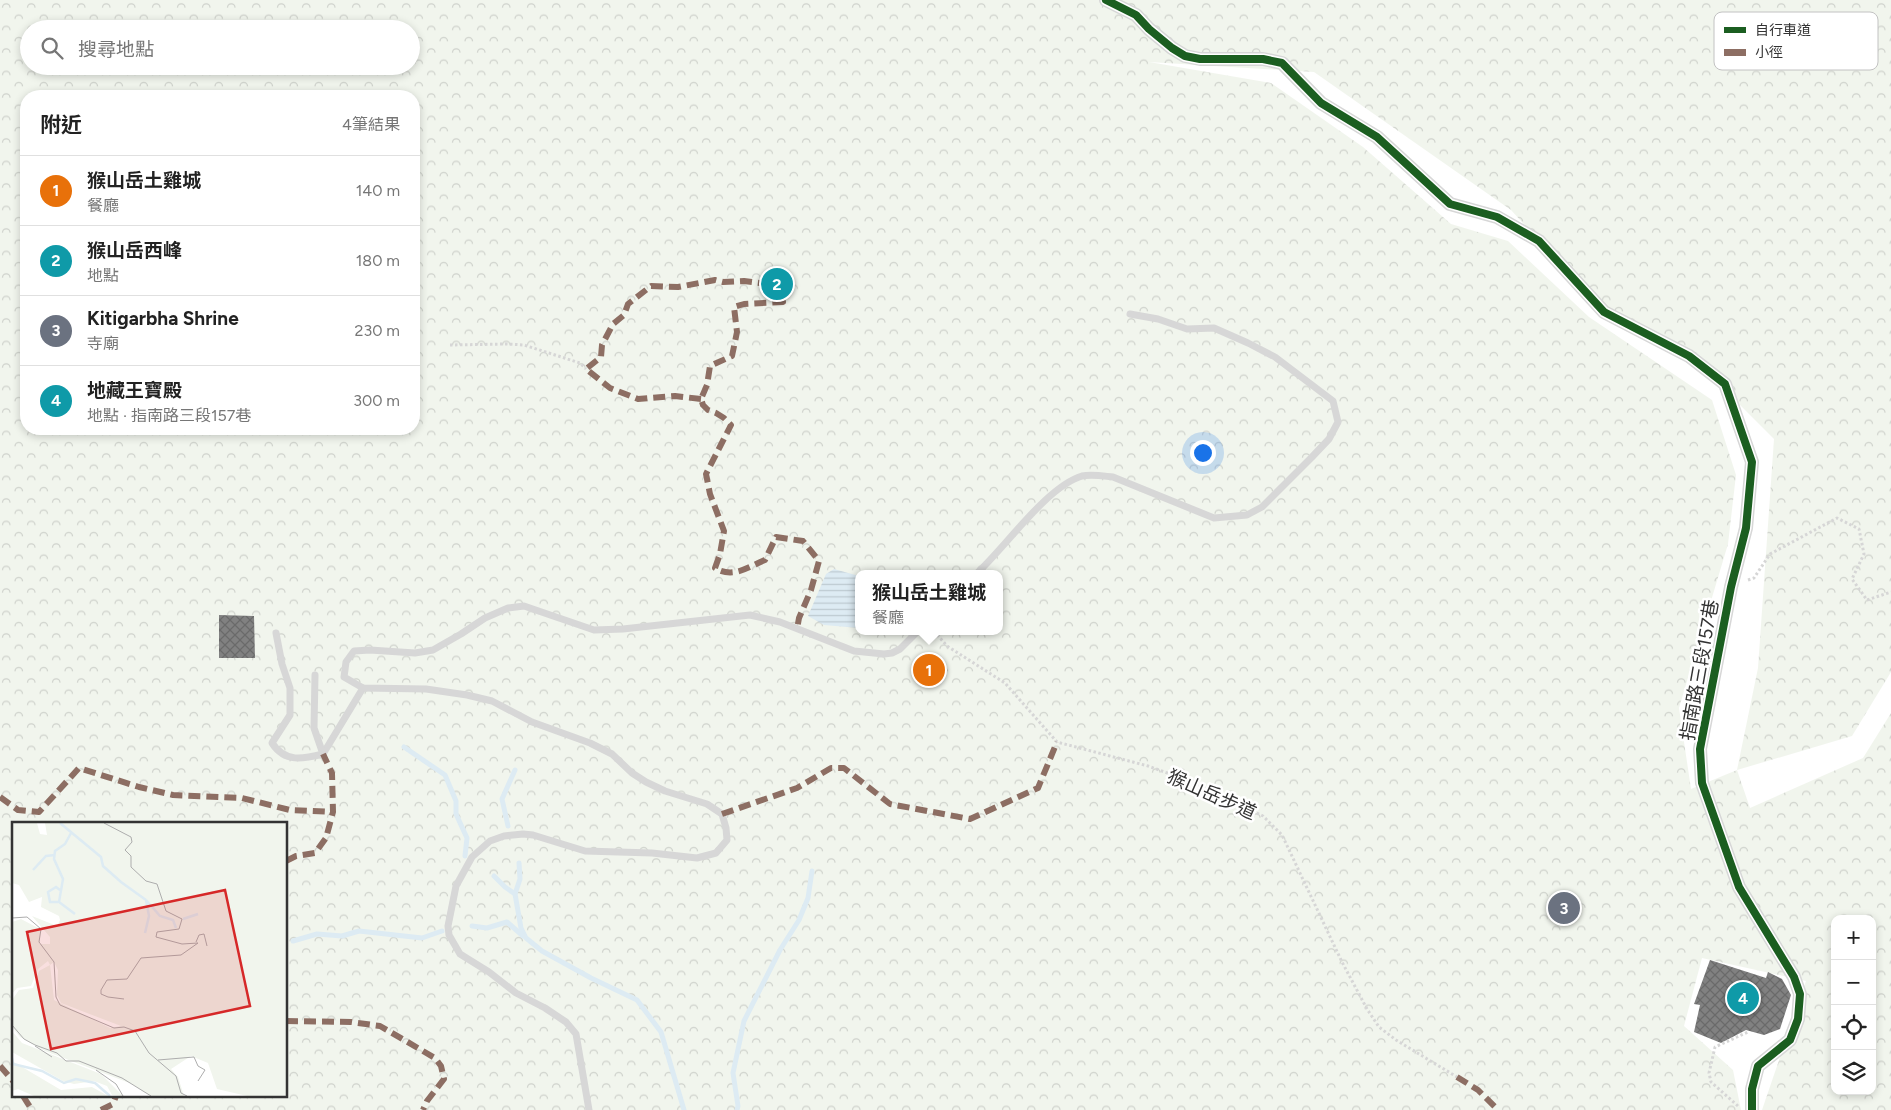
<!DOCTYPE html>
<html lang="zh-TW">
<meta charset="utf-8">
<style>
:root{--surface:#fff;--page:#f2f2f2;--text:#222;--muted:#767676;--line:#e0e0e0;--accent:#d93025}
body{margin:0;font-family:Figtree,"Noto Sans TC",sans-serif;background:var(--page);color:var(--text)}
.controls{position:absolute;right:15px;bottom:15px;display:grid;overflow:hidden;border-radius:10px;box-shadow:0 2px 8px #0003}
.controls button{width:45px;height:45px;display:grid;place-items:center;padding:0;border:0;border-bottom:1px solid var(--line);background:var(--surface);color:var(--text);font:25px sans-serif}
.you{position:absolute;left:1202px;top:452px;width:18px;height:18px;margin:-12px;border:4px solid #fff;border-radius:50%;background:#1a73e8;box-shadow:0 0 0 8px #1a73e833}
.badge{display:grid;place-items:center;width:32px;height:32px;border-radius:50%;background:var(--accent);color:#fff;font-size:16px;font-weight:700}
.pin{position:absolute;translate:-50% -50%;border:2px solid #fff;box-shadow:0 1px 5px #0006}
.popup{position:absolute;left:855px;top:570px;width:148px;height:65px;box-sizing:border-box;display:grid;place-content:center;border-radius:10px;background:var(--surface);filter:drop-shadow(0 1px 4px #0005);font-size:16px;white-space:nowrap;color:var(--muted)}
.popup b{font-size:19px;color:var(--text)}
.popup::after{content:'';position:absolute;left:50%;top:100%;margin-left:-10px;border:10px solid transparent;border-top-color:var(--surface)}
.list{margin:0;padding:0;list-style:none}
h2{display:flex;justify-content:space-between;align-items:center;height:65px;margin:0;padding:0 20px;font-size:21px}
h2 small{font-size:16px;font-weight:400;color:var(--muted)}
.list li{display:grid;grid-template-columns:32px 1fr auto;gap:15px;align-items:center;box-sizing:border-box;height:70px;padding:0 20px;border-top:1px solid var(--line)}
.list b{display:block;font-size:19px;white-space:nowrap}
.list p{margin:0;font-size:16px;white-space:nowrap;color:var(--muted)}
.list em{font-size:16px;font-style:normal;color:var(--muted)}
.icon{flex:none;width:28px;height:28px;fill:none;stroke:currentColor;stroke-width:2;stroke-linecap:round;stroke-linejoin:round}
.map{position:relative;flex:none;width:1891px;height:1110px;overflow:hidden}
.search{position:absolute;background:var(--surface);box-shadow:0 2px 8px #0003;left:20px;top:20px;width:400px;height:55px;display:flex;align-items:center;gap:12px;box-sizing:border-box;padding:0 18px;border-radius:28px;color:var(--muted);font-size:19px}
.panel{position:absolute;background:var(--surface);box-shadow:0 2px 8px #0003;left:20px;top:90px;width:400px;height:345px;border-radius:20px}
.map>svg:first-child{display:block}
</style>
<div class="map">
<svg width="1891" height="1110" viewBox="0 0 1891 1110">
<defs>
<pattern id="forest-crowns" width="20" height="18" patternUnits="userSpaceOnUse" patternTransform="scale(1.25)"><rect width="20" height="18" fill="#f1f5ed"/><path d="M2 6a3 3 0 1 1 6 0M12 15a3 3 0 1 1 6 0" fill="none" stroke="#cfd2cc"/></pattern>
<pattern id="water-rules" width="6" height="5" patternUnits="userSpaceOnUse" patternTransform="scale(1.25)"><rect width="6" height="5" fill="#ddebf3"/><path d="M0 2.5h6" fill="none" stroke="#becad1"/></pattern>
<pattern id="building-cross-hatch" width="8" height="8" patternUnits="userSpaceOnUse" patternTransform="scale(1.25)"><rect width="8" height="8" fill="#818181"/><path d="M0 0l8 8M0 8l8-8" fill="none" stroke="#6a6a6a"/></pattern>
</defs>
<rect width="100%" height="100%" fill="#fff"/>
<!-- forest -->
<path fill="url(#forest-crowns)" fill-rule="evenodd" d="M0,0H1891V672L1852,736L1737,770L1750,808L1863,758L1891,713V1110H1762L1806,981L1702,958L1684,1026L1733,1070L1741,1110H0ZM29,29H411V66H29ZM1149,62L1314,72L1511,210L1604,312L1681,346L1774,439L1758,668L1737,770L1691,789L1679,708L1728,544L1736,475L1712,400L1589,317L1508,241L1451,224L1363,147L1271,83ZM26,96H414V429H26ZM859,574H999V631H859ZM14,824H286V1096H14ZM1835,919H1872V1091H1835Z"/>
<!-- water -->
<polygon fill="url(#water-rules)" points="834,569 859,576 859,628 824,625 808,616 826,574"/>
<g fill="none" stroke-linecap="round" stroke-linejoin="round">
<!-- stream -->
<g stroke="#ddebf3" stroke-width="5">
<polyline points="404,747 445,775 456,801 456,814 467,838 465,856"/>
<polyline points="508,826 502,799 515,770"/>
<polyline points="519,863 520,879 515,894 521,928 526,938 542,951 591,978 637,1000 661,1032 684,1110"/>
<polyline points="494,876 505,887 515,894"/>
<polyline points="472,926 487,928 507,922 523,936"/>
<polyline points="293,941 317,934 342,936 359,931 422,938 442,931"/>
<polyline points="737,1110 738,1106 733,1073 744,1021 780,950 799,920 808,898 812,871"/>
</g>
</g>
<!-- building -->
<g fill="url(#building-cross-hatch)">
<polygon points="219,615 254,616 255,658 219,658"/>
<polygon points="1710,960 1766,978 1768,972 1782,979 1791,995 1780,1029 1764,1035 1746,1030 1721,1043 1694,1032 1700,1005 1694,1004"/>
</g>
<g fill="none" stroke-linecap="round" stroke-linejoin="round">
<!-- path -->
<g stroke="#d6d6d6" stroke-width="3" stroke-dasharray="2.5 2.5" stroke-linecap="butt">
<polyline points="450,345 507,344 524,345 580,363 586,369"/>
<polyline points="1748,580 1754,578 1770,554 1837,518 1859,529 1864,554 1852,579 1867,600 1891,592"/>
<polyline points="934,631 947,646 1005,683 1057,742 1148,766 1184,779 1263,816 1282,835 1342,962 1367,1009 1379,1027 1396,1040 1457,1077"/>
<polyline points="1738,1106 1711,1082 1709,1073 1715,1047 1748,1032"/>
</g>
<!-- service -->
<g stroke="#d7d7d7" stroke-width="7">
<path d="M976,574C1005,548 1046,487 1082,476C1092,474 1103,476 1113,477L1214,518L1247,515L1262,507L1312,457L1329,439L1338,422L1333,401L1275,357L1248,343L1214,328L1187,329L1158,319L1130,314"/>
<path d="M276,633L282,664L290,688V715L272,743C285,763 303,759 323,754L363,688"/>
<polyline points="315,675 314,728 323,754"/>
<polyline points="589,1110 576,1034 566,1022 545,1008 516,993 489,972 460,954 449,935 448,926 456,886 472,857 490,841 504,836 523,834 533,835 585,851 652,853 697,858 716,853 727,840 726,828 722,814 707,804 665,791 646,782 632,773 612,754 590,743 532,722 492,701 467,695 426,689 363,688 344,677 346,662 354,651 370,650 415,653 433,650 461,634 485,618 508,608 524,606 594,630 623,629 750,615 780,622 854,651 884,654 892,653 900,649 918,631"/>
</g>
<!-- minor -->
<polyline stroke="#d7d7d7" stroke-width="14" points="1106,0 1136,15 1149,29 1172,48 1185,56 1200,59 1263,59 1282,63 1321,103 1377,137 1450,204 1497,217 1539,241 1604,312 1689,356 1725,384 1752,462 1746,528 1731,587 1700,749 1702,783 1739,887 1794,977 1800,994 1798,1019 1790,1040 1758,1066 1752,1089 1752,1110"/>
<!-- quiet -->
<g stroke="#8d6e63" stroke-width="6" stroke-dasharray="12 6" stroke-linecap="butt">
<path d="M701,399L675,396L638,399L610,388L586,369L601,357L602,345L613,324L624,315L628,304L651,286L678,287L715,280L723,282L744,281L777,285L783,302L744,304L734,307L737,332L732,356L710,366L707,385L701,399L703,405L708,410L716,413L724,418L731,425L706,474L710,494L724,531L720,554L715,568C733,579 748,567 765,560L776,537L803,541L819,561L811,590L799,618L797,629"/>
<polyline points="0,797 18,810 39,812 79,768 139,787 173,795 242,798 290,810 333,812"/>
<polyline points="722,814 797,788 831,768 844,768 890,804 970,819 1038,788 1057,742"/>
<polyline points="286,861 296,856 315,853 326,838 333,812 332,773 323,754"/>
<polyline points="286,1021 351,1022 380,1026 435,1058 441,1066 444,1079 427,1101 423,1110"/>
<polyline points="0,1066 14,1082"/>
<polyline points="1457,1077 1478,1090 1498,1110"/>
<polyline points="23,1096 32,1110"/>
<polyline points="101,1110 113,1104 116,1096"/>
</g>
<defs>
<polyline id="cycleway" points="1106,0 1136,15 1149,29 1172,48 1185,56 1200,59 1263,59 1282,63 1321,103 1377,137 1450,204 1497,217 1539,241 1604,312 1689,356 1725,384 1752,462 1746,528 1731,587 1700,749 1702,783 1739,887 1794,977 1800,994 1798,1019 1790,1040 1758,1066 1752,1089 1752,1110"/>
</defs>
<!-- cycleway casing -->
<use href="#cycleway" stroke="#fff" stroke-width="11"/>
<!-- cycleway -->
<use href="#cycleway" stroke="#1b5e20" stroke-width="8"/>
</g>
<g text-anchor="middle" stroke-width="5" stroke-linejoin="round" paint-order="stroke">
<!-- street labels -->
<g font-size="19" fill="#333" stroke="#fff">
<text transform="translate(1699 670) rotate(-80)" y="7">指南路三段157巷</text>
<text transform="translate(1212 794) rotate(24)" y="7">猴山岳步道</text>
</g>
</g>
<!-- overview -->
<g transform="translate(12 822)">
<rect width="275" height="275" fill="#fff"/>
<path d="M0,1H25L28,12L35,13L33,1H275V274H235L205,267L196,241L179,234L159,247L166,255L172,274H139L120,262L33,229L8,215L0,205V178L7,168L21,166L27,149L38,143L36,139L26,147L19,164L5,166L0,172V100L9,97L28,107L27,122H38V115L20,94L45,104L48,98L47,94L29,85L30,75L17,80L7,63L0,61ZM42,140L46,148L45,173L49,181L109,204L98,206L42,178L38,143ZM0,209L10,221L89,252L111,274L100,273L95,264L82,259L62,262L51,259L0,230ZM0,239L49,268L80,265L96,274H22L6,267L0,269Z" fill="#f1f5ed" fill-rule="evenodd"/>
<path fill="none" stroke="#ddebf3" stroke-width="2.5" d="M48,1L89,35L91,44L109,60L134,78M59,11L53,22L43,29L42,37L51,57L47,80L63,92M21,48L34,34L43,33M134,78L148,94L161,98L164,106M46,80H38L36,70L44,65L48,68M171,97L186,92M133,111L137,94L134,78M0,236L1,242L30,249L52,261L64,257L83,261L98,274"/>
<path fill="none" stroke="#adadad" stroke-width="1" d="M92,1L119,15L120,20L113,28L119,34V45L134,59L145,62L154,89L170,97L167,107L145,110L144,115L170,122L186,121L169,133L129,136L115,157L95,158L89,168V172L96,175L112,177M0,96L15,95L29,107L27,120L42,140L44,175L48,183L102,206L112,205L123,209L137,231L164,254L169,271L175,274M184,120L187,113L192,112L195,124M0,203L12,217L23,223L45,231L54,239H67L110,256L139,274M23,224L40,235M146,238L182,235L186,244L193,248L186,259M84,248L104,262L111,274"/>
<path fill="#d62828" fill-opacity="0.15" stroke="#d62828" stroke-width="2.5" d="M213,68L238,184L39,227L15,110Z"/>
<rect width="275" height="275" fill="none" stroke="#333" stroke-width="2.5"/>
</g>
<!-- legend -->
<rect x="1714" y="12" width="164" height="58" rx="8" fill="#fff" stroke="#c2c2c2" stroke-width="1"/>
<rect x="1724" y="27" width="22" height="6" fill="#1b5e20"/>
<rect x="1724" y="49" width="22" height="7" fill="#8d6e63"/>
<g font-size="14" fill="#333">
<text x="1755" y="35">自行車道</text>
<text x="1755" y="57">小徑</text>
</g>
</svg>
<div class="controls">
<button>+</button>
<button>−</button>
<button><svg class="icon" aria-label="locate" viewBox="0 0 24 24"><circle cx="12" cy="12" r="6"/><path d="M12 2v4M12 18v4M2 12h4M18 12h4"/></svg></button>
<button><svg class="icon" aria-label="layers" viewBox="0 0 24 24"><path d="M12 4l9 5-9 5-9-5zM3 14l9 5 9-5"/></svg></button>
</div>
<div class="you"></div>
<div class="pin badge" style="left:929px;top:670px;background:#e8710a">1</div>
<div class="popup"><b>猴山岳土雞城</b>餐廳</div>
<div class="pin badge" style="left:777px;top:284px;background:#0f9aa8">2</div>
<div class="pin badge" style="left:1564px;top:908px;background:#6b7280">3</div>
<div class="pin badge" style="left:1743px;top:998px;background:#0f9aa8">4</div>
<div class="search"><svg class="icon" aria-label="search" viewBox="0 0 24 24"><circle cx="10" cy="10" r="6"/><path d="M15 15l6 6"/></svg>搜尋地點</div>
<section class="panel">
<h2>附近<small>4筆結果</small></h2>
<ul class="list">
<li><span class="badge" style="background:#e8710a">1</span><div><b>猴山岳土雞城</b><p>餐廳</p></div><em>140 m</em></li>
<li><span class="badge" style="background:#0f9aa8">2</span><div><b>猴山岳西峰</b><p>地點</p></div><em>180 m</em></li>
<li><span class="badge" style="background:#6b7280">3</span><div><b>Kitigarbha Shrine</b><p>寺廟</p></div><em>230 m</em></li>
<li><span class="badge" style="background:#0f9aa8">4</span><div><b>地藏王寶殿</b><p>地點 · 指南路三段157巷</p></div><em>300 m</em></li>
</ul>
</section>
</div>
